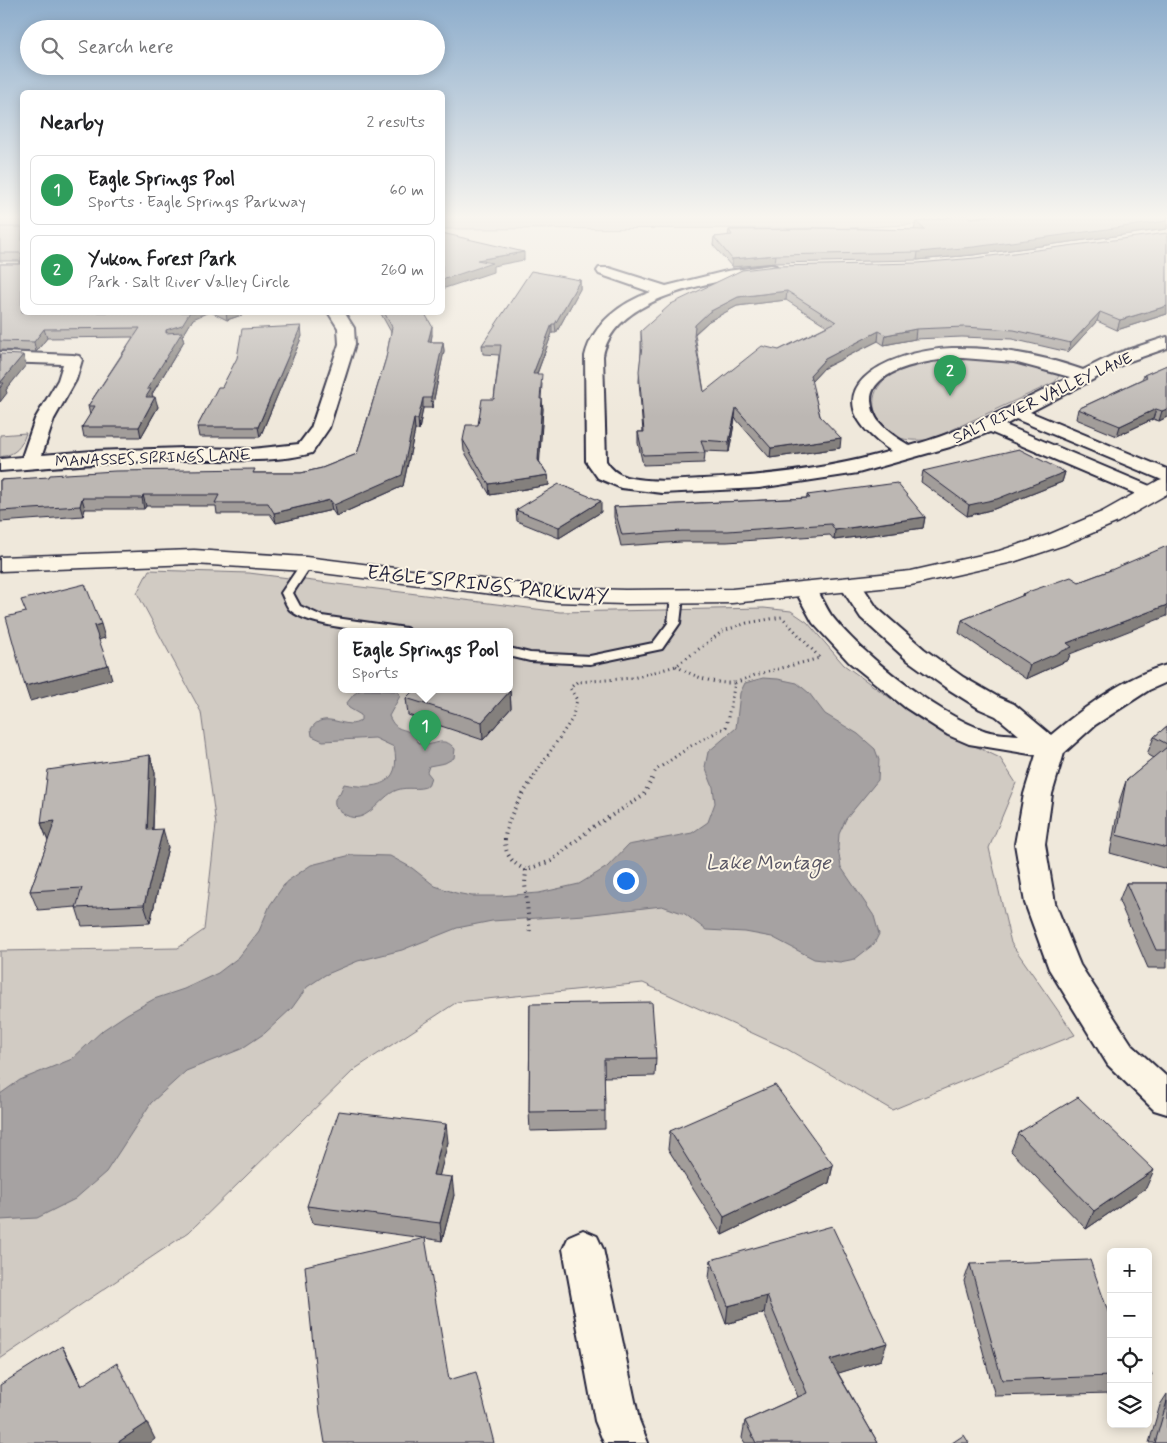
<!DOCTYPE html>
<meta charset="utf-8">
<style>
:root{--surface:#fff;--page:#f2f2f2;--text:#202124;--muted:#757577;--line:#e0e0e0;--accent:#7c3aed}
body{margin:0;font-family:Mynerve,sans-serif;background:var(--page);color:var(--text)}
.controls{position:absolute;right:15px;bottom:15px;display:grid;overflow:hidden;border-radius:8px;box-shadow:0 2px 12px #0003}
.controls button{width:45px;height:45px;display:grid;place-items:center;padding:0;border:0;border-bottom:1px solid var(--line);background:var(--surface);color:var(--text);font:25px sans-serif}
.you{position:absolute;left:625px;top:880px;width:18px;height:18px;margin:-12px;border:4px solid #fff;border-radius:50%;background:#1a73e8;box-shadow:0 0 0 8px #1a73e833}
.badge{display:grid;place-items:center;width:32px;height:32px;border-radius:50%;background:var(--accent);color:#fff;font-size:16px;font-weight:700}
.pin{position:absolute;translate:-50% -41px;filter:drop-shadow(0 1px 2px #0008)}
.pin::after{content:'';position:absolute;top:26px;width:18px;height:15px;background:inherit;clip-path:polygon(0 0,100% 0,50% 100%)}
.popup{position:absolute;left:338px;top:628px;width:175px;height:65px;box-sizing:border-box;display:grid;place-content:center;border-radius:8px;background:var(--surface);filter:drop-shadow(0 1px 4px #0005);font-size:16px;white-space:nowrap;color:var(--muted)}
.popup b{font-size:19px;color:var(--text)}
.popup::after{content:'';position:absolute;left:50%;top:100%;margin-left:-10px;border:10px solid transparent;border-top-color:var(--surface)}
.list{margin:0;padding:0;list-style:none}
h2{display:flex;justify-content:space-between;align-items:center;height:65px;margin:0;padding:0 20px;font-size:21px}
h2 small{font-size:16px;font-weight:400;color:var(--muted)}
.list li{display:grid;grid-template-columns:32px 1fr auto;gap:15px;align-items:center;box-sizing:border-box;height:70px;margin:0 10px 10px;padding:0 10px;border:1px solid var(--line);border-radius:8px}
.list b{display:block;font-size:19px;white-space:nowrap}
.list p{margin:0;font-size:16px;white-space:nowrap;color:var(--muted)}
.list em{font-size:16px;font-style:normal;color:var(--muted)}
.icon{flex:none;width:28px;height:28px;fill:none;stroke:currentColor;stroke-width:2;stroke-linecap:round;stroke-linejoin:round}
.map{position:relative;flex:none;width:1167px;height:1443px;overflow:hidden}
.search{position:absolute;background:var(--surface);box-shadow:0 2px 12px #0003;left:20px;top:20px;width:425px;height:55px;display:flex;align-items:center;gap:12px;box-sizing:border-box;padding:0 18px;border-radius:28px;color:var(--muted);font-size:19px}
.panel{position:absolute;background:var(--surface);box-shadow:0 2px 12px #0003;left:20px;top:90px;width:425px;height:225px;border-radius:8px}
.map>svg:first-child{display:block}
</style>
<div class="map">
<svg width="1167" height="1443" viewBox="0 0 1167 1443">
<rect width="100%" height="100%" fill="#efe8db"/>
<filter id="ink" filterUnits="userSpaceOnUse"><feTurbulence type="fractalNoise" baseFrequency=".02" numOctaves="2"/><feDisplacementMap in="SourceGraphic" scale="10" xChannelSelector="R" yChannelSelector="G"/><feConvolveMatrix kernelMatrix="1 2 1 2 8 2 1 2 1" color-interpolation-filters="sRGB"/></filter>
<g filter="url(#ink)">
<!-- green -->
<g fill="#d1cbc3" stroke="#7a767f" fill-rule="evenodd">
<rect x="0" y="215" width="22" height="14"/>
<polygon points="442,215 989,215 926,224 846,228 443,229"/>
<path d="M958,358C991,358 1031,358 1059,376L1055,382L930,440C918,440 903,442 892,434C871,419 866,393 888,377C907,362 935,360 958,358Z"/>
<path d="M26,433C21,448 16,454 0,457V435Z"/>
<path d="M149,570L249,573L560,612L764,608L791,611L807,622L844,665L921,720L1000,758L1016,783L989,848L1011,943L1075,1035L892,1110L787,1049L643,983L457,1002L355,1069L189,1232L0,1359V951L178,948L204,930L216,825L201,712L137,593ZM341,632H509V690H341Z"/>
</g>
<!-- water -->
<g fill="#a6a2a2" stroke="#716f79">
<polygon points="763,678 778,679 797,683 809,693 825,714 858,734 875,749 879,760 878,780 846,819 839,834 838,848 841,867 874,916 879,934 874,944 855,959 840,962 814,959 772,937 745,932 706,930 685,914 662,906 584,915 492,921 457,928 402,950 358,961 325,975 307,987 292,1008 265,1033 241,1049 186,1071 151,1103 106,1172 75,1199 37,1218 0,1220 0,1094 20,1080 72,1059 103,1030 127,1014 154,999 184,989 218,973 239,957 259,931 270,905 286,882 311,865 351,855 390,856 412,868 435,886 456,893 472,896 500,896 539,893 579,884 607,867 628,845 692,833 708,822 715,803 713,787 705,767 708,752 736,728 740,693 745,683"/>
<path d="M361,690L397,691L400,696L389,716C397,734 404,726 413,735C416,738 416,742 421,744C433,748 443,734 455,749L454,758L445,763L429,766L427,772L431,777L428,786C418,791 408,786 397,790C379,796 365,831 341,812C336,808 334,805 335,799L340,793L344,784C374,790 403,786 394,747L375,738L323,741L312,736L311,729C325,707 347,733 361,720V715L349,708L346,704L354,694Z"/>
</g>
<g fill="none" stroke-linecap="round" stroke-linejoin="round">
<defs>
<g id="lane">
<path d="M306,560L312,564L293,593L300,606L322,616L406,628L412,632C387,634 309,628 290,610C286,606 284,598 281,593L302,562Z"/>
<polygon points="677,593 683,597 680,623 662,649 590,664 530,661 509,656 509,648 530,653 590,656 653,643 668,623 671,597"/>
</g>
<g id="street">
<path d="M771,265L776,266L778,269L776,272C760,276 743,277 727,280C683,288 612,306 603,356L606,461C611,469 617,474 626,477C651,483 678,480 703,479C766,476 830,469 891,451C804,392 885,351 952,348C997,347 1041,355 1083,370L1115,354L1167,337V348L1127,362L1030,412L1167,469V482L1016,419L1005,425L1157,489L1160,493L1157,497L1150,499L1143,497L990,432L950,447L858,473L759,488L662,493L621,488L598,478L586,461L585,356C593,323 621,303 651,292L599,274L597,271L599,268H609L666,286L727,271ZM963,358L1014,362L1070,377C1017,404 967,430 910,446C899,439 887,432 879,422C874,416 872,409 871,401C870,366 939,359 963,358Z"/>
<path d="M328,312H344L354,328L355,344L329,428L312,453C270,464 226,459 183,460C122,461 61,466 0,471V459L22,457L35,419L58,380L63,364L0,362V352L73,355L79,356L82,360L76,380L54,419L42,455L93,451L184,448L252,449L299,444L311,428L339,344L338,328Z"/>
<path d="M851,579L859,581L877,608L924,649L963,677L998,697L1014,704L1051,735C1083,708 1126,676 1167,665V682L1149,690L1095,725L1064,753L1052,794L1045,844L1055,903L1080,965L1132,1045L1167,1077V1114L1154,1110L1108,1065L1049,969L1025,903L1015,844L1024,794L1036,755L969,744L948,735L906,708L849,662L813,623L795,590L798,585L806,583L814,585C821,595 825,606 831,615C861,654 935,712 981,729C992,734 1007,734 1019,735L996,716L980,709L945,687L906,659L861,618L840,586L843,581Z"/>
<polygon points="583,1230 597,1236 603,1249 639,1420 648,1443 604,1443 595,1421 563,1249 569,1236"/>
</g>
<polygon id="secondary" points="1167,479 1167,494 1118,522 1064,545 1013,562 911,585 732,603 625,604 556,602 306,571 194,564 0,571 0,557 194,550 306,557 556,588 625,590 732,589 911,571 999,551 1048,535 1102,512 1159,480"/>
</defs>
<!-- lane casing -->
<use href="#lane" stroke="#22223b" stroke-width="4"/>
<!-- street casing -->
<use href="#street" stroke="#22223b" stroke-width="4"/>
<!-- secondary casing -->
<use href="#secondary" stroke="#22223b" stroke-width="3"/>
<!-- path-far1 -->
<g stroke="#22223b" stroke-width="3" stroke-dasharray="1 4" stroke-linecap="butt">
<path d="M676,666C695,677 713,684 735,683"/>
<polyline points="534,776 572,719 577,700 570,688 577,682 633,678 676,666 723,631 747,623 782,617 820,658 755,675 735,683 726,727 691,746 656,770 653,776"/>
</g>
<!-- path -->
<g stroke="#22223b" stroke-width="4" stroke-dasharray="1 4.5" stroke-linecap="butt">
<path d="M535,775C518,802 482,850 526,870L551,861L593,827L643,796L654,775"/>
<polyline points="526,870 525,884 530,934"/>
</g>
<!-- lane -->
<use href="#lane" fill="#fcf5e5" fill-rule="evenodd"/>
<!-- street -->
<use href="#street" fill="#fcf5e5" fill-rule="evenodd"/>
<!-- secondary -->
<use href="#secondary" fill="#fcf5e5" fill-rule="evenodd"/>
</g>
<!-- wall -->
<g fill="#a29d9a" stroke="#22223b" fill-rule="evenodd">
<polygon points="1167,215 1167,229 973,255 917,260 775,263 732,267 713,245 714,237 728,236 729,230 813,229 813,228 914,230 916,222 971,218"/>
<polygon points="0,227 193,319 184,334 182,335 184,341 152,394 158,407 141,437 84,437 82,427 90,415 88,406 133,337 47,338 36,352 0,350 0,264 20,264 20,261 0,261"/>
<path d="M742,270L1167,314L1117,330L1097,321L1068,352L1012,339L962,337L915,339L884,345L878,341L824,368L811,382L820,416L840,448L770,458L735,418L729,452L704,451L705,453L704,463L643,465L638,443V432H643L639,381L641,352V331ZM786,300L827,326L779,350L704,392L695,334L709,321L737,306Z"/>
<polygon points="580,280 580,289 556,333 552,333 537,374 542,384 541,399 543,409 539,461 548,475 549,485 490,495 464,451 463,440 478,425 494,399 499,355 483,354 482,345"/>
<polygon points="211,312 250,312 227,320"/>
<polygon points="380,312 424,312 432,335 431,342 443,342 444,351 432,408 423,408 419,430 415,430 403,486 336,516 332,510 276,523 270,514 217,514 216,506 146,506 144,509 85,509 83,516 0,522 0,480 256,473 301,473 322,468 357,454 386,358 391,332"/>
<polygon points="302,336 260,437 199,437 197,427 222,387"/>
<polygon points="1167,365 1167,417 1159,421 1153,419 1117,436 1076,419 1078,409 1142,379 1144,375"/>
<polygon points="923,471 1065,472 1062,482 994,509 967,516 921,482"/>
<polygon points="807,495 925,517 923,528 834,540 830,535 727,542 681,542 621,546 614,517 614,507 807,498"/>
<polygon points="516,510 601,512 559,538 517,521"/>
<polygon points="1111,570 1070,654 1068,660 1026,679 959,633 962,620 1022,596 1022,594 1079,582"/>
<polygon points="510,691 511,708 483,740 408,715 406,698"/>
<polygon points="1167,726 1167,869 1110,853 1120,799 1126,781 1154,758 1147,754 1154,737"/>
<polygon points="150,755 155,773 153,830 168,847 150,923 82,926 76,907 38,910 30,891 48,841 41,823"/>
<polygon points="1126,883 1167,883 1167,968 1148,968 1119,901"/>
<polygon points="530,1004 656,1058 655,1076 604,1077 605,1111 605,1129 530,1131 529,1112"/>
<polygon points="670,1131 833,1165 829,1183 722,1235 668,1149"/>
<polygon points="1018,1133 1146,1188 1086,1229 1011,1151"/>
<polygon points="448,1142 439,1176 454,1195 442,1241 425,1238 325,1443 423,1238 312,1223 307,1206"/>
<polygon points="711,1260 881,1360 838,1373 878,1443 745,1443 742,1438 745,1421 798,1397 764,1313 726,1324 709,1278"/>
<polygon points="970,1264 1111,1320 1111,1393 995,1396 964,1281"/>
<polygon points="1167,1394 1167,1443 1149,1443 1160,1405"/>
</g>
<!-- shaded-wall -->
<g fill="#84807d" stroke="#22223b">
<polygon points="1167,221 1167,229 973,255 917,260 918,252"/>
<polygon points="524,252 524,260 493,266 493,272 442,289 442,280 477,260"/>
<polygon points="776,255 775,263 732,267 732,259"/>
<polygon points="580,280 580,289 556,333 555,324"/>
<polygon points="787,291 786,300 737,306 709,321 694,334 695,325 709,312 738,297"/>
<polygon points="1167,306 1167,314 1117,330 1120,320"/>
<polygon points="190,312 209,312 193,319 184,334 182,335 184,341 152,394 153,399 146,397 147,389 168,340 166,330"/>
<polygon points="226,312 250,312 227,320"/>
<polygon points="1100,312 1097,321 1068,352 1071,343"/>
<polygon points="552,324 552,333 533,384 533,374"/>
<polygon points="301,326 302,336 260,437 258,427"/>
<polygon points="432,326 432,335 429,351 428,342"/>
<polygon points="44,329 47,338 36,352 34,342"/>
<polygon points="916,329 915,339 884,345 886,335"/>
<polygon points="879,331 878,341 824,368 809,384 810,375 825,359"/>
<polygon points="443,342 444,351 432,408 431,398"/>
<polygon points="23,355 26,365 6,390 7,393 0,402 0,383"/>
<polygon points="155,397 158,407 141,437 139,427"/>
<polygon points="423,398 423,408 419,430 418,419"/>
<polygon points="542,399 543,409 539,470 538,460"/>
<polygon points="736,408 735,418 729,452 729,442"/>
<polygon points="1156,409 1153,419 1117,436 1120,426"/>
<polygon points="1167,409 1167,417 1159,421 1162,411"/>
<polygon points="414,419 415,430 403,486 336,516 334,505"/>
<polygon points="841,438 840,448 770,458 771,448"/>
<polygon points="1065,472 1062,482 994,509 967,516 969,505"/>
<polygon points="548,475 549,485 490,495 489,484"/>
<polygon points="143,495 146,506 144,509 142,498"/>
<polygon points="82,498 85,509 83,516 80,506"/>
<polygon points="330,500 332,510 276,523 274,513"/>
<polygon points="601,501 601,512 559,538 559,527"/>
<polygon points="925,517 923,528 834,540 835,530"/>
<polygon points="1167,605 1167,616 1070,654 1068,660 1026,679 1030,665 1067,643"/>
<polygon points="101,624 105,638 98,640 94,626"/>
<polygon points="108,665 112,679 30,701 25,686"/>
<polygon points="510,691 511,708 483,740 482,722"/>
<polygon points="150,755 155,773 152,848 147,830"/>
<polygon points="55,821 61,839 48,841 41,823"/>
<polygon points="163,829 168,847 150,923 144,905"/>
<polygon points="446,1124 448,1142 435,1193 433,1175"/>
<polygon points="833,1165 829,1183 722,1235 724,1217"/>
<polygon points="1154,1170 1146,1188 1086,1229 1094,1211"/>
<polygon points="452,1177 454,1195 442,1241 440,1223"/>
<polygon points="767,1296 764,1313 726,1324 728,1306"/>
<polygon points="887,1343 881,1360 826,1377 830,1360"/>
<polygon points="62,1346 71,1363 90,1403 81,1386"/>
<polygon points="147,1423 155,1439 150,1443 117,1443"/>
</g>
<!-- building -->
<g fill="#bcb7b3" stroke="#22223b" fill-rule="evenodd">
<polygon points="966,215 971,218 997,215 1167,215 1167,221 974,247 918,252 776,255 732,259 714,237 732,235 729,230 813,229 813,228 925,230 916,222"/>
<polygon points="0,227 22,227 22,312 190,312 182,325 166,330 166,333 182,332 147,389 151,389 146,397 155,397 139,427 82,427 95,406 88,406 140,328 44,329 34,342 0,341 0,264 20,264 22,254 20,253 0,253"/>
<polygon points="442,233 524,252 477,260 492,263 442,280"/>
<path d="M1167,233V306L1120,320L1100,312L1071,343L1014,330L964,327L916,329L886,335L879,331L825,359L810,375L820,416L841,438L771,448L736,408L729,442L701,440L705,453L643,455L638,432H644L639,371L642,346L641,331L671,304L742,270L776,266L918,263L975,258ZM787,291L836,322L779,350L762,346L704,392L694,336L695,325L709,312L738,297Z"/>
<polygon points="531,271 580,280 555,324 552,324 533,374 542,374 540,399 542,399 538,460 548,475 489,484 463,440 466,425 478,425 482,399 494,399 501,345 482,345"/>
<polygon points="384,312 424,312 432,326 428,342 443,342 431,398 423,398 418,419 414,419 402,475 334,505 330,500 274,513 268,503 215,503 219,495 143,495 142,498 82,498 80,506 0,511 0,480 49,477 50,475 115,471 255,469 253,473 301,473 322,468 357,454 386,358 392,327"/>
<polygon points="301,326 258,427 197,427 218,387 222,387 237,358 242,329"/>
<polygon points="0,354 23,355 0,383 4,383 0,388"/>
<polygon points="1167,365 1167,409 1162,411 1156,409 1120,426 1078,409 1147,377 1144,375"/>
<polygon points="1019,449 1065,472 997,499 969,505 923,471"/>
<polygon points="897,483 925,517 835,530 831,524 728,531 682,531 622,535 614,507 810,498 807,495"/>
<polygon points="559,484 601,501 559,527 516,510"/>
<polygon points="1167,546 1167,605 1067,643 1072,647 1030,665 962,620 1024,595 1022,594 1071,577 1079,582 1111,570"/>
<polygon points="85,584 101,624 94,626 108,665 25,686 6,617 26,612 21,600"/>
<polygon points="414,690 507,690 510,691 482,722 406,698"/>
<polygon points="1167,726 1167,744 1154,737"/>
<polygon points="1167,747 1167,848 1116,835 1126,781"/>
<polygon points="150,755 147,830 163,829 144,905 76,908 82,888 30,891 55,821 41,823 48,770"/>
<polygon points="1126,883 1167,883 1167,950 1156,950"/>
<polygon points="652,1002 656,1058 604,1059 605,1111 529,1112 530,1004"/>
<polygon points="775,1085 833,1165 724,1217 670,1131"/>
<polygon points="1078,1097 1154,1170 1094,1211 1018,1133"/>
<polygon points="339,1111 446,1124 433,1175 452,1177 440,1223 307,1206"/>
<polygon points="832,1226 887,1343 830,1360 878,1443 756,1443 745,1421 807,1393 767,1296 728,1306 711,1260"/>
<polygon points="425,1238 449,1380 476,1372 494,1443 325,1443 320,1413 305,1266"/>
<polygon points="1090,1260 1111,1320 1111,1376 1002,1380 970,1264"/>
<polygon points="62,1346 81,1386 117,1363 147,1423 117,1443 0,1443 0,1385"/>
<polygon points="1148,1366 1152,1375 1148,1375"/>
<polygon points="1167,1401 1167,1443 1155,1443"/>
<polygon points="964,1435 969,1443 952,1443"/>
</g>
</g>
<!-- sky -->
<linearGradient id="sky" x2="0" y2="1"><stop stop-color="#8dadcc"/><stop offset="0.52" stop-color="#f8f5ef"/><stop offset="1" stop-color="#f8f5ef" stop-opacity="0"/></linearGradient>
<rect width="1167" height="417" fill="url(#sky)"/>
<g text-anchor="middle" stroke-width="4" stroke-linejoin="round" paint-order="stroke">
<!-- far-street labels -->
<g font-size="16" fill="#22223b" stroke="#fcf5e5">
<text transform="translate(1042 397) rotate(-25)" y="6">SALT RIVER VALLEY LANE</text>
<text transform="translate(153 457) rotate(-2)" y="6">MANASSES SPRINGS LANE</text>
</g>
<!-- street labels -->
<g font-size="20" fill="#22223b" stroke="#fcf5e5">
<text transform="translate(488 584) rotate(6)" y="7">EAGLE SPRINGS PARKWAY</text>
</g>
<!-- water labels -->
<g font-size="21" font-style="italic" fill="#575564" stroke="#fcf5e5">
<text x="768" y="869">Lake Montage</text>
</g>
</g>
</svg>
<div class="controls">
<button>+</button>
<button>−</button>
<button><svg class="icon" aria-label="locate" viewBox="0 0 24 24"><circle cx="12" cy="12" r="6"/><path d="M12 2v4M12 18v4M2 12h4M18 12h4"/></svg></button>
<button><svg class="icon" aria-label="layers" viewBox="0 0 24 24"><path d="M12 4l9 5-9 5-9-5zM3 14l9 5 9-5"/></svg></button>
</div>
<div class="you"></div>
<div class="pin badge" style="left:425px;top:751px;background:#2e9e5b">1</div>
<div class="popup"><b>Eagle Springs Pool</b>Sports</div>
<div class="pin badge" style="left:950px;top:396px;background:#2e9e5b">2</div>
<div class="search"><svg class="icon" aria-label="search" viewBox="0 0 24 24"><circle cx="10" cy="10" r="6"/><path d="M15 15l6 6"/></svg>Search here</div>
<section class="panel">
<h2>Nearby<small>2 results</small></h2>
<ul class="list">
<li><span class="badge" style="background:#2e9e5b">1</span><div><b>Eagle Springs Pool</b><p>Sports · Eagle Springs Parkway</p></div><em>60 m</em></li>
<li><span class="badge" style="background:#2e9e5b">2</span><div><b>Yukon Forest Park</b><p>Park · Salt River Valley Circle</p></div><em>260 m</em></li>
</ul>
</section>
</div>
